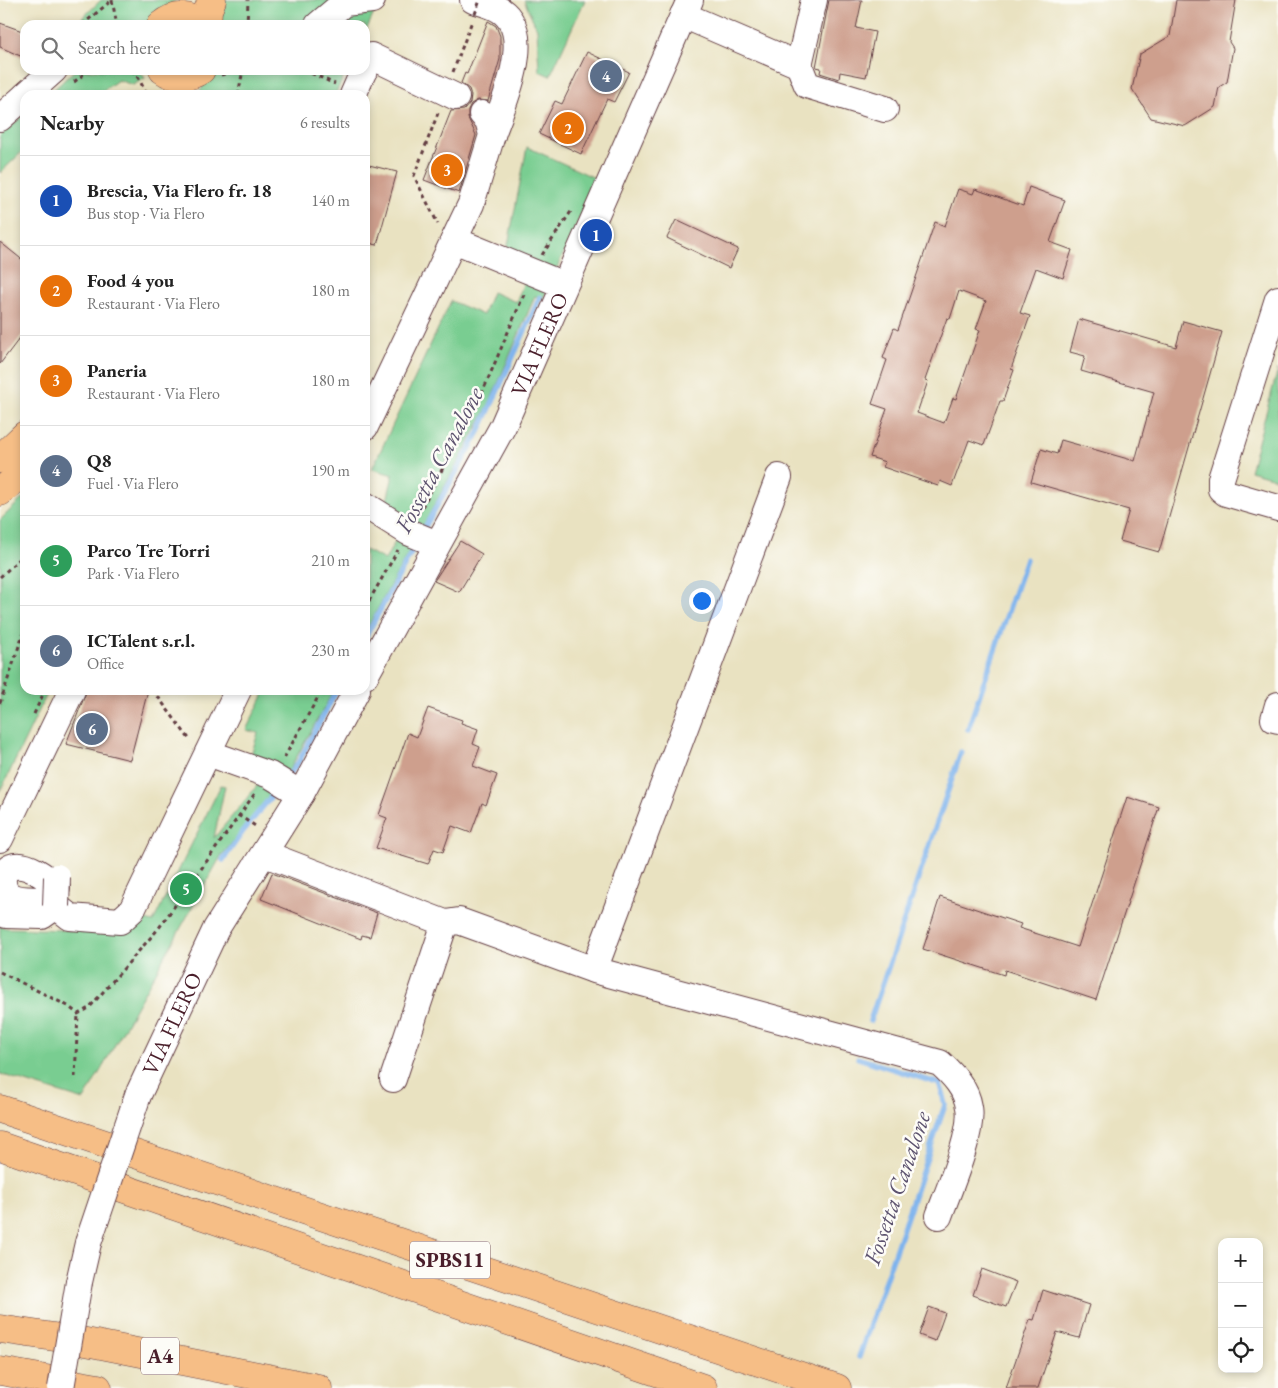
<!DOCTYPE html>
<meta charset="utf-8">
<style>
:root{--surface:#fff;--page:#f2f2f2;--text:#222;--muted:#767676;--line:#e0e0e0;--accent:#7c3aed}
body{margin:0;font-family:"EB Garamond",serif;background:var(--page);color:var(--text)}
.controls{position:absolute;right:15px;bottom:15px;display:grid;overflow:hidden;border-radius:10px;box-shadow:0 2px 8px #0003}
.controls button{width:45px;height:45px;display:grid;place-items:center;padding:0;border:0;border-bottom:1px solid var(--line);background:var(--surface);color:var(--text);font:25px sans-serif}
.you{position:absolute;left:701px;top:600px;width:18px;height:18px;margin:-12px;border:4px solid #fff;border-radius:50%;background:#1a73e8;box-shadow:0 0 0 8px #1a73e833}
.badge{display:grid;place-items:center;width:32px;height:32px;border-radius:50%;background:var(--accent);color:#fff;font-size:16px;font-weight:700}
.pin{position:absolute;translate:-50% -50%;border:2px solid #fff;box-shadow:0 1px 5px #0006}
.list{margin:0;padding:0;list-style:none}
h2{display:flex;justify-content:space-between;align-items:center;height:65px;margin:0;padding:0 20px;font-size:21px}
h2 small{font-size:16px;font-weight:400;color:var(--muted)}
.list li{display:grid;grid-template-columns:32px 1fr auto;gap:15px;align-items:center;box-sizing:border-box;height:90px;padding:0 20px;border-top:1px solid var(--line)}
.list b{display:block;font-size:19px;white-space:nowrap}
.list p{margin:0;font-size:16px;white-space:nowrap;color:var(--muted)}
.list em{font-size:16px;font-style:normal;color:var(--muted)}
.icon{flex:none;width:28px;height:28px;fill:none;stroke:currentColor;stroke-width:2;stroke-linecap:round;stroke-linejoin:round}
.map{position:relative;flex:none;width:1278px;height:1388px;overflow:hidden}
.search{position:absolute;background:var(--surface);box-shadow:0 2px 8px #0003;left:20px;top:20px;width:350px;height:55px;display:flex;align-items:center;gap:12px;box-sizing:border-box;padding:0 18px;border-radius:15px;color:var(--muted);font-size:19px}
.panel{position:absolute;background:var(--surface);box-shadow:0 2px 8px #0003;left:20px;top:90px;width:350px;height:605px;border-radius:15px}
.map>svg:first-child{display:block}
</style>
<div class="map">
<svg width="1278" height="1388" viewBox="0 0 1278 1388">
<rect width="100%" height="100%" fill="#fdfcf7"/>
<filter id="ink" filterUnits="userSpaceOnUse"><feTurbulence type="fractalNoise" baseFrequency=".02" numOctaves="2"/><feDisplacementMap in="SourceGraphic" scale="10" xChannelSelector="R" yChannelSelector="G"/><feConvolveMatrix kernelMatrix="1 2 1 2 8 2 1 2 1" color-interpolation-filters="sRGB"/></filter>
<filter id="wash" filterUnits="userSpaceOnUse"><feTurbulence type="fractalNoise" baseFrequency=".0096" numOctaves="4" result="noise"/><feDisplacementMap in="SourceGraphic" scale="20" xChannelSelector="R" yChannelSelector="G"/><feGaussianBlur stdDeviation="1.12" result="paint"/><feColorMatrix in="noise" values="0 0 0 0 0 0 0 0 0 0 0 0 0 0 0 0 0 1.4 0 .05"/><feComposite in="paint" operator="in"/></filter>
<g filter="url(#wash)">
<rect width="100%" height="100%" fill="#e9e2c1"/>
<!-- green -->
<g fill="#79cd91" stroke="#62765e">
<polygon points="101,0 176,0 154,19 140,25 75,25"/>
<polygon points="224,0 389,0 375,11 365,33 365,25 216,25"/>
<polygon points="524,0 585,0 550,76 539,71 537,29"/>
<polygon points="75,70 138,70 145,78 133,85 118,80 97,95 48,95"/>
<polygon points="222,70 347,70 335,95 197,95 208,79"/>
<polygon points="25,114 25,149 0,173 0,136"/>
<polygon points="527,147 597,179 543,299 535,296 487,409 365,632 365,550 385,560 409,516 386,505 393,475 372,469 451,301 483,315 492,292 516,302 533,260 507,250"/>
<polygon points="1278,369 1278,479 1250,471"/>
<polygon points="25,496 25,690 49,690 0,792 0,520"/>
<polygon points="266,690 334,690 290,769 220,858 84,1100 0,1074 0,926 6,928 121,932 141,919 153,922 221,785 225,786 214,838 275,764 251,755 258,733 246,730"/>
</g>
<g fill="none" stroke-linecap="round" stroke-linejoin="round">
<!-- stream -->
<g stroke="#7fb4ed" stroke-width="5.5">
<polyline points="422,532 479,432 540,297"/>
<polyline points="365,638 417,542"/>
<polyline points="968,729 1026,559"/>
<polyline points="287,777 298,763 337,690"/>
<polyline points="223,860 244,830 278,788"/>
<polyline points="870,1021 961,752"/>
<polyline points="858,1058 940,1084 945,1105 859,1357"/>
</g>
</g>
<g id="blocks">
<!-- building -->
<g fill="#ce9f8d" fill-rule="evenodd">
<polygon points="829,0 862,0 856,28 875,32 866,77 840,72 839,79 820,73 821,68 816,67"/>
<polygon points="1176,0 1236,0 1229,42 1233,48 1227,82 1219,87 1215,107 1185,126 1151,118 1132,89 1140,54 1170,36"/>
<polygon points="488,21 496,26 500,36 500,59 488,101 478,100 471,104 468,110 468,118 476,135 459,193 424,180 451,111 464,110 470,103 471,95 469,89 461,83 465,73 467,74"/>
<polygon points="0,23 25,32 25,58 0,47"/>
<polygon points="587,52 629,72 614,102 607,99 581,154 539,134 555,101 562,104"/>
<polygon points="365,164 397,172 377,245 365,242"/>
<path d="M1029,187L1065,200L1050,242L1072,250L1063,278L1036,268L1020,313L1030,316L1011,369L1014,370L1003,401H1000L984,445L969,440L952,486L940,481L938,486L883,467L885,462L870,457L887,409L872,404L887,360L883,358L894,328L898,330L935,222L945,226L958,189L973,194L975,189L1023,206ZM959,291L986,301L976,329L980,330L956,399L953,398L944,423L917,413L928,381L925,380L947,318L950,319Z"/>
<polygon points="676,220 738,249 729,268 667,238"/>
<polygon points="0,242 25,262 25,331 0,364"/>
<polygon points="1079,319 1176,347 1183,321 1222,332 1159,552 1120,541 1129,510 1031,482 1041,449 1057,454 1061,440 1135,461 1154,392 1081,371 1085,356 1070,352"/>
<polygon points="460,541 482,554 459,592 434,581"/>
<polygon points="87,690 148,690 130,760 66,744"/>
<polygon points="428,708 462,720 461,723 478,729 473,744 480,747 473,766 497,775 486,805 482,803 471,833 452,826 443,852 434,849 428,864 376,848 387,818 379,815 408,733 417,737"/>
<polygon points="1127,797 1159,807 1096,1000 1005,970 1004,975 923,949 940,897 1021,924 1019,928 1078,947"/>
<polygon points="272,873 377,913 370,937 362,935 361,939 261,899"/>
<polygon points="982,1269 1016,1282 1006,1307 973,1295"/>
<polygon points="1043,1290 1089,1305 1079,1338 1057,1332 1038,1388 1006,1388 1030,1319 1034,1320"/>
<polygon points="929,1307 945,1313 935,1341 919,1335"/>
</g>
</g>
</g>
<g filter="url(#ink)">
<use href="#blocks" fill-opacity="0" stroke="#623c42" stroke-width="1"/>
<g fill="none" stroke-linecap="round" stroke-linejoin="round">
<defs>
<g id="minor">
<path d="M473,0C486,4 502,7 510,20C529,48 502,107 492,135"/>
<polyline points="683,15 799,65 807,85 885,109"/>
<polyline points="318,25 344,3 372,0"/>
<polyline points="799,65 814,0"/>
<polyline points="365,69 371,56 456,97"/>
<polyline points="26,95 54,70"/>
<polyline points="353,95 364,70"/>
<polyline points="0,118 25,96"/>
<polyline points="454,240 564,285"/>
<polyline points="1278,299 1221,479 1221,489 1226,493 1278,508"/>
<polyline points="365,427 471,204 492,135 488,120 482,114"/>
<polyline points="365,505 408,532 437,544"/>
<path id="s1" d="M365,676L503,426L690,0"/>
<polyline points="1278,705 1274,719 1278,720"/>
<polyline points="208,753 270,775 301,794"/>
<polyline points="0,839 72,690"/>
<polyline points="265,854 445,923 459,921 594,970 779,477"/>
<path d="M41,900C20,899 1,902 3,875C5,872 8,868 11,867C26,861 48,878 57,888"/>
<polyline points="0,911 6,915 42,916 56,906 70,917 120,921 132,910 238,690"/>
<path d="M594,970L940,1063C953,1075 966,1088 969,1107C974,1132 948,1191 939,1216"/>
<polyline points="393,1079 445,923"/>
<path id="s2" d="M138,1095L216,929L301,794L357,690"/>
<polyline points="79,1282 88,1243"/>
</g>
<g id="major">
<path d="M161,25C174,14 190,14 204,25"/>
<polyline points="207,25 208,10 212,0"/>
<path d="M163,70C175,79 189,78 201,70"/>
<polyline points="0,459 25,435"/>
<polyline points="0,492 25,471"/>
</g>
<g id="highway">
<polyline points="0,1109 837,1388"/>
<polyline points="0,1146 703,1388"/>
<polyline points="0,1329 81,1341 318,1388"/>
<polyline points="0,1371 98,1388"/>
</g>
</defs>
<!-- minor casing -->
<use href="#minor" stroke="#623c42" stroke-width="28"/>
<!-- major casing -->
<use href="#major" stroke="#623c42" stroke-width="29"/>
<!-- highway casing -->
<use href="#highway" stroke="#623c42" stroke-width="29"/>
<!-- path -->
<g stroke="#623c42" stroke-width="3" stroke-dasharray="4 4" stroke-linecap="butt">
<polyline points="112,0 117,25"/>
<polyline points="82,25 112,0"/>
<polyline points="247,25 248,0"/>
<polyline points="132,70 139,79 147,95"/>
<polyline points="304,70 335,84"/>
<polyline points="453,72 472,21"/>
<polyline points="221,75 239,70"/>
<polyline points="74,82 89,70"/>
<polyline points="238,95 243,70"/>
<polyline points="438,113 414,176 438,224"/>
<polyline points="542,255 572,210"/>
<polyline points="418,514 477,405 525,292"/>
<polyline points="0,577 25,554"/>
<polyline points="365,608 398,550"/>
<polyline points="153,690 190,740"/>
<polyline points="0,703 25,628"/>
<polyline points="34,714 45,690"/>
<polyline points="284,758 322,690"/>
<polyline points="238,815 257,827"/>
<polyline points="0,972 68,1006 78,1014 89,1008 159,928 256,792"/>
<polyline points="75,1077 78,1014"/>
</g>
<!-- minor -->
<use href="#minor" stroke="#fff" stroke-width="26"/>
<!-- major -->
<use href="#major" stroke="#f6be86" stroke-width="28"/>
<!-- highway -->
<use href="#highway" stroke="#f6be86" stroke-width="28"/>
<defs>
<g id="minor-bridge">
<polyline points="56,906 57,877"/>
<polyline points="88,1243 138,1095"/>
<polyline points="61,1388 79,1282"/>
</g>
</defs>
<!-- minor-bridge casing -->
<use href="#minor-bridge" stroke="#623c42" stroke-width="28" stroke-linecap="butt"/>
<!-- path-bridge -->
<polyline stroke="#623c42" stroke-width="3" stroke-dasharray="4 4" stroke-linecap="butt" points="475,14 480,0"/>
<!-- minor-bridge -->
<use href="#minor-bridge" stroke="#fff" stroke-width="26"/>
</g>
</g>
<g text-anchor="middle" stroke-width="5" stroke-linejoin="round" paint-order="stroke">
<!-- shield labels -->
<g fill="#fdfcf7" stroke="#806168" stroke-width="1">
<rect x="410" y="1241.5" width="80" height="37" rx="4"/>
<rect x="141" y="1337.5" width="38" height="37" rx="4"/>
</g>
<g font-size="21" font-weight="bold" fill="#4a1f2b">
<text x="450" y="1267">SPBS11</text>
<text x="160" y="1363">A4</text>
</g>
<!-- street labels -->
<g font-size="22" fill="#4a1f2b" stroke="#fdfcf7">
<text dy="8" stroke="none"><textPath href="#s1" startOffset="375">VIA FLERO</textPath></text>
<text dy="8" stroke="none"><textPath href="#s2" startOffset="79">VIA FLERO</textPath></text>
</g>
<!-- water labels -->
<g font-size="24" font-style="italic" fill="#5d536f" stroke="#fdfcf7">
<text transform="translate(439 460) rotate(-62)" y="8">Fossetta Canalone</text>
<text transform="translate(897 1188) rotate(-71)" y="8">Fossetta Canalone</text>
</g>
</g>
</svg>
<div class="controls">
<button>+</button>
<button>−</button>
<button><svg class="icon" aria-label="locate" viewBox="0 0 24 24"><circle cx="12" cy="12" r="6"/><path d="M12 2v4M12 18v4M2 12h4M18 12h4"/></svg></button>
</div>
<div class="you"></div>
<div class="pin badge" style="left:596px;top:235px;background:#1a4fb4">1</div>
<div class="pin badge" style="left:568px;top:128px;background:#e8710a">2</div>
<div class="pin badge" style="left:447px;top:170px;background:#e8710a">3</div>
<div class="pin badge" style="left:606px;top:76px;background:#5c6f8a">4</div>
<div class="pin badge" style="left:186px;top:889px;background:#2e9e5b">5</div>
<div class="pin badge" style="left:92px;top:729px;background:#5c6f8a">6</div>
<div class="search"><svg class="icon" aria-label="search" viewBox="0 0 24 24"><circle cx="10" cy="10" r="6"/><path d="M15 15l6 6"/></svg>Search here</div>
<section class="panel">
<h2>Nearby<small>6 results</small></h2>
<ul class="list">
<li><span class="badge" style="background:#1a4fb4">1</span><div><b>Brescia, Via Flero fr. 18</b><p>Bus stop · Via Flero</p></div><em>140 m</em></li>
<li><span class="badge" style="background:#e8710a">2</span><div><b>Food 4 you</b><p>Restaurant · Via Flero</p></div><em>180 m</em></li>
<li><span class="badge" style="background:#e8710a">3</span><div><b>Paneria</b><p>Restaurant · Via Flero</p></div><em>180 m</em></li>
<li><span class="badge" style="background:#5c6f8a">4</span><div><b>Q8</b><p>Fuel · Via Flero</p></div><em>190 m</em></li>
<li><span class="badge" style="background:#2e9e5b">5</span><div><b>Parco Tre Torri</b><p>Park · Via Flero</p></div><em>210 m</em></li>
<li><span class="badge" style="background:#5c6f8a">6</span><div><b>ICTalent s.r.l.</b><p>Office</p></div><em>230 m</em></li>
</ul>
</section>
</div>
